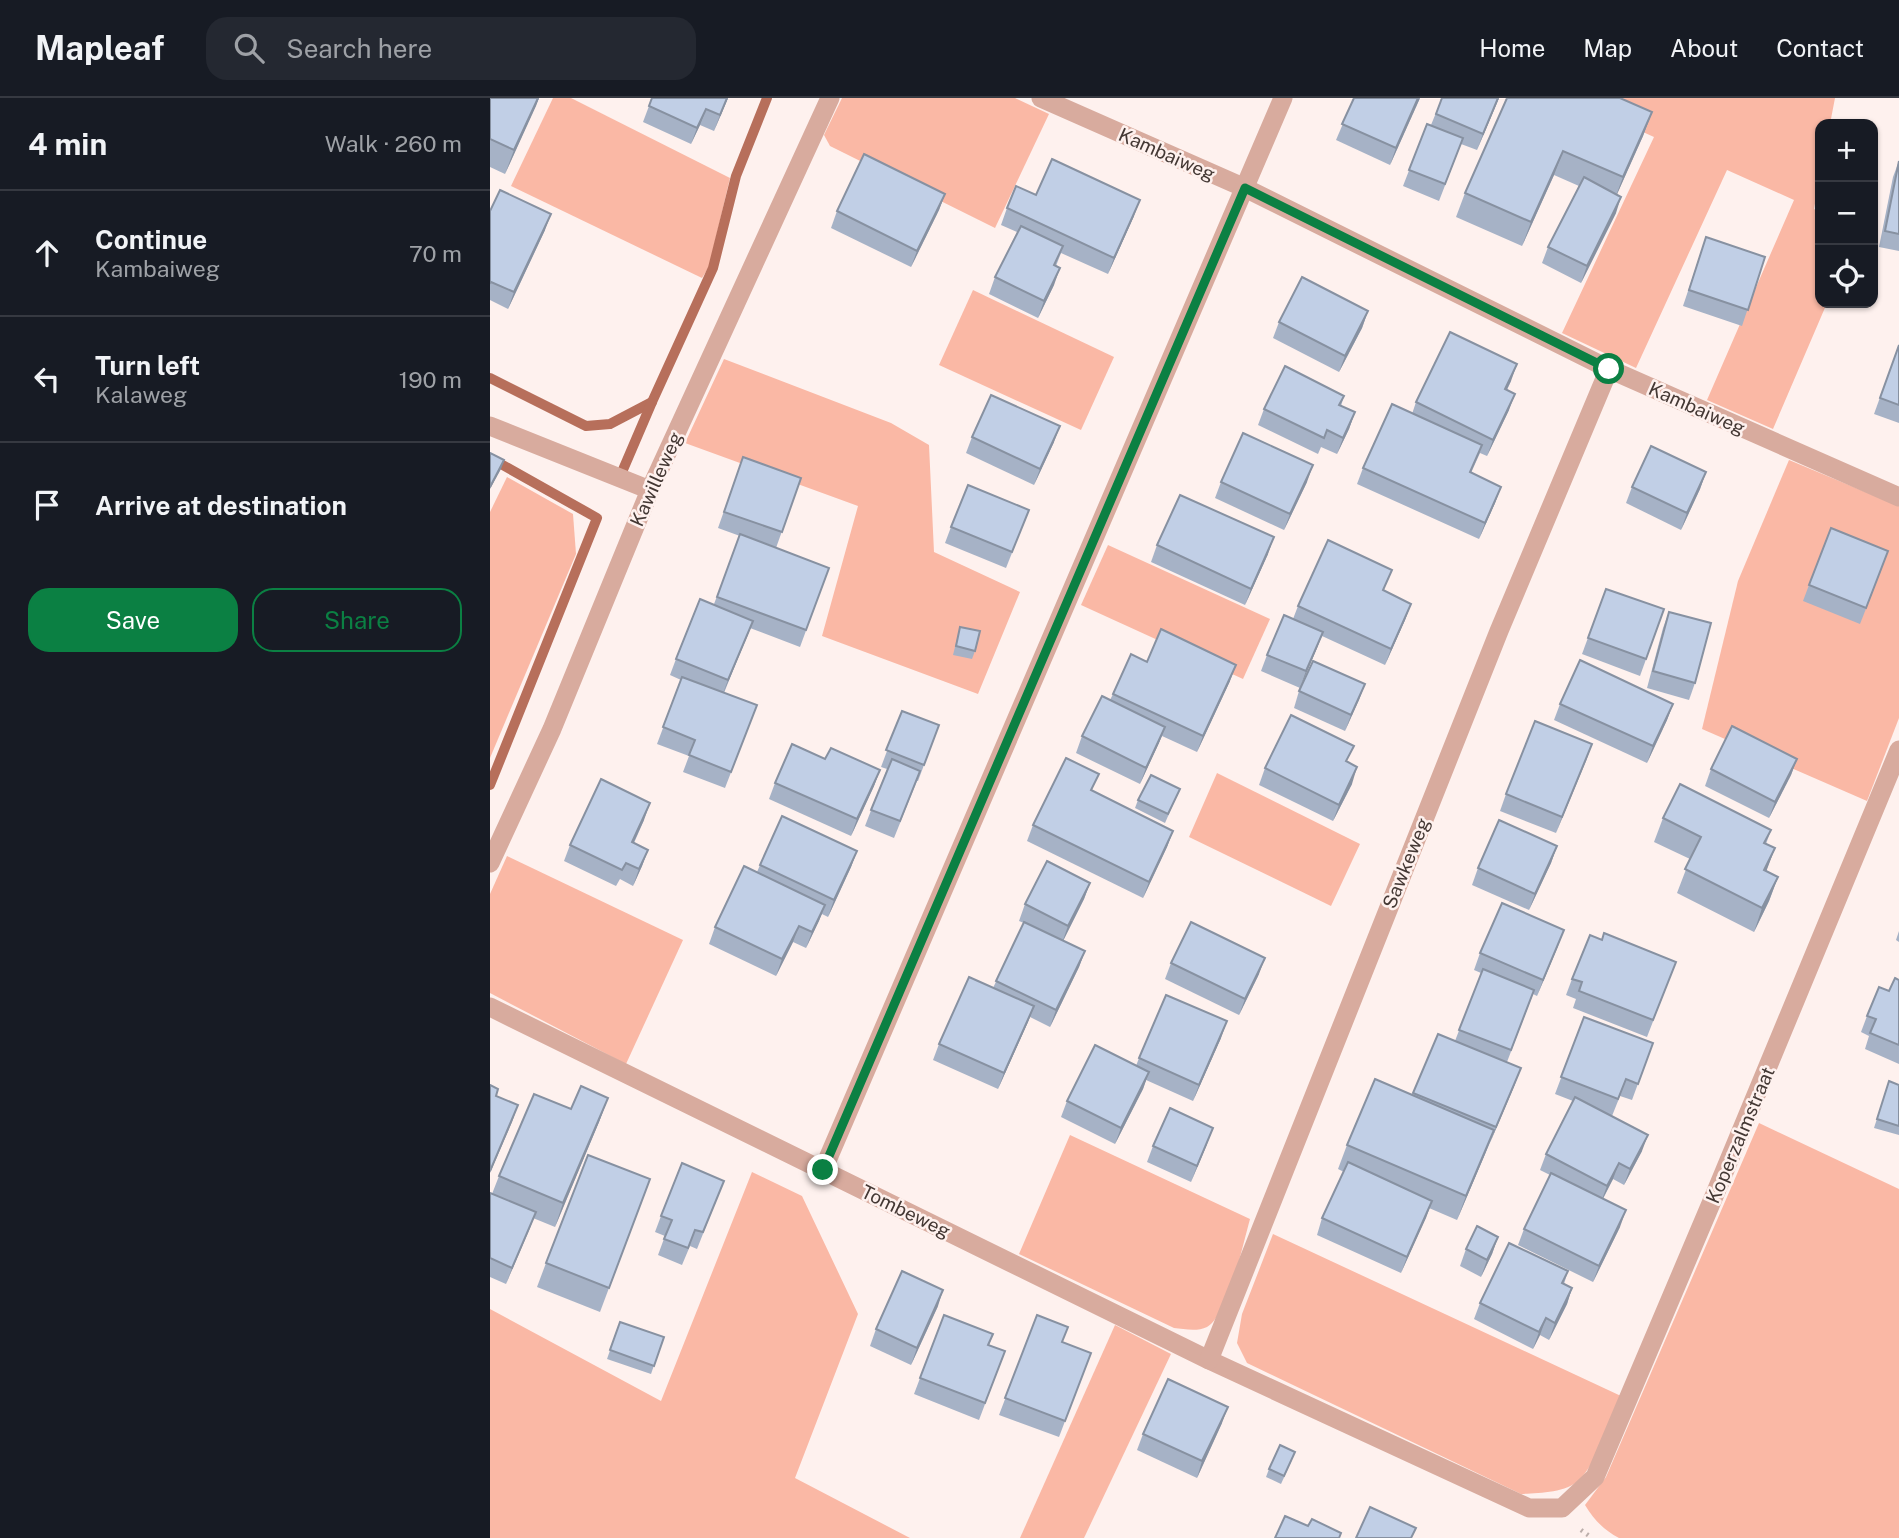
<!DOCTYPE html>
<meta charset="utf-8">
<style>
:root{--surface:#171b24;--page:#242831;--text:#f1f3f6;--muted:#9ea1a6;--line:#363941;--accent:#0b8043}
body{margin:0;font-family:"Public Sans",sans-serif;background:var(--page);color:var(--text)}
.controls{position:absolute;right:21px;top:21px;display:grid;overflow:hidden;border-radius:14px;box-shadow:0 2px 5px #0004}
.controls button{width:63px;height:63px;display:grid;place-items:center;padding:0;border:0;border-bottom:2px solid var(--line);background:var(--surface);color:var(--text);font:35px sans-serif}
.stop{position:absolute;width:21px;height:21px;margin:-16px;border:5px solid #0b8043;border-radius:50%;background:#fff}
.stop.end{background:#0b8043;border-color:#fff;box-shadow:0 2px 7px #0008}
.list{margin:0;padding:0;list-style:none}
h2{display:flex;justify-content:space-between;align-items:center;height:91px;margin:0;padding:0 28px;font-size:30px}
h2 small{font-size:23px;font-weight:400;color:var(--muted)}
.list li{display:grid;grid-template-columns:46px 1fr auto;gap:21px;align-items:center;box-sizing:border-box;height:126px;padding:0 28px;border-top:2px solid var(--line)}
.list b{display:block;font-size:26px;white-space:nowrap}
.list p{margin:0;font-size:23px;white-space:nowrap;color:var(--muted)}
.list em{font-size:23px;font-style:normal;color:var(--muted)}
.actions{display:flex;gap:14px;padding:21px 28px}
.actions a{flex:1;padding:16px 0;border:2px solid var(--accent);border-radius:21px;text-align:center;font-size:24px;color:var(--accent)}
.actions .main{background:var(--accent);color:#fff}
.icon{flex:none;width:38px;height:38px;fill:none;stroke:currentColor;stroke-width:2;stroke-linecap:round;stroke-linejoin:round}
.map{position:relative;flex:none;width:1409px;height:1440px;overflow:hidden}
header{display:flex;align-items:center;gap:42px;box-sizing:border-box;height:98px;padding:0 35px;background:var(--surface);border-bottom:2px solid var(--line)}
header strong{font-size:33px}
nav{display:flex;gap:38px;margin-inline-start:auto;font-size:24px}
.search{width:490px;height:63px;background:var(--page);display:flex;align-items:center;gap:18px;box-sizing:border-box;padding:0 24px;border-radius:21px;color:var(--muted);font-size:26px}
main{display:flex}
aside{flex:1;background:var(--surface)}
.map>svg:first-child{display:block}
</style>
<header>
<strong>Mapleaf</strong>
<div class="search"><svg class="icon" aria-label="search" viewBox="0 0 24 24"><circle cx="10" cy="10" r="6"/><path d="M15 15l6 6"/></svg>Search here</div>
<nav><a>Home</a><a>Map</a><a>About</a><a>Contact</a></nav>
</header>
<main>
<aside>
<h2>4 min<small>Walk · 260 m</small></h2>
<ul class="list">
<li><svg class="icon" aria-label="ahead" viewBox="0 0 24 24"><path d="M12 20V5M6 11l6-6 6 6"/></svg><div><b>Continue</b><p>Kambaiweg</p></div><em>70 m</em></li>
<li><svg class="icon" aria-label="left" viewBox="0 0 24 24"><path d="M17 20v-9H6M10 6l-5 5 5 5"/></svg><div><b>Turn left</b><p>Kalaweg</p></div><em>190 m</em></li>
<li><svg class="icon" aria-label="arrive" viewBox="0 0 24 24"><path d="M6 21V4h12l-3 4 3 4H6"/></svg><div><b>Arrive at destination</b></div></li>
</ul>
<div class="actions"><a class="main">Save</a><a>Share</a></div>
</aside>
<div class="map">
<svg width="1409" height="1440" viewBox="0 0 1409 1440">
<rect width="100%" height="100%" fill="#fef1ee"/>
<!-- green -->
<g fill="#fab8a5">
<polygon points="63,0 81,0 240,80 219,169 212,180 21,88"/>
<polygon points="352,0 525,0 559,16 505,130 340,48 334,37"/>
<polygon points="1077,0 1345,0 1340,26 1330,26 1330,78 1324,111 1330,114 1330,205 1337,205 1283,331 1217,302 1304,102 1237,72 1146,270 1072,235 1164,39"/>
<polygon points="483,192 624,259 591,332 449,267"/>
<polygon points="234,261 401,325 439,347 444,454 530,494 488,596 332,538 368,408 195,345"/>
<polygon points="1299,362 1409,408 1409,620 1377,703 1212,631 1248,483"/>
<polygon points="17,379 83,416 86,456 0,660 0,414"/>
<polygon points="618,447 780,521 753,581 591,507"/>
<polygon points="727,675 870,746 841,808 699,739"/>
<polygon points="17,758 193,842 136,966 0,895 0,796"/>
<path d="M1269,1025L1409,1091V1440H1129C1114,1432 1104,1422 1095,1407L1116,1379Z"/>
<path d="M580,1037L760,1121C753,1146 738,1217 717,1229C707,1234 694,1231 684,1230L529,1156Z"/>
<polygon points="262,1074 312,1098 368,1216 305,1380 420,1440 0,1440 0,1211 171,1303"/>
<path d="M783,1136L1131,1298C1122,1320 1105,1368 1089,1382C1076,1395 1048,1395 1031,1396L757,1265L747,1245L752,1216Z"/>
<polygon points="625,1227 681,1256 594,1440 530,1440"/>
</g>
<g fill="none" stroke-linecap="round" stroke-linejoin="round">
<!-- stream -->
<g stroke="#b76f5b" stroke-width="10">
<polyline points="0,280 96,328 120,326 162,304"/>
<polyline points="132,374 162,304 223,170 246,78 277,0"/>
<polyline points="0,687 107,420 2,361"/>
</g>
<!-- path -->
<polyline stroke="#bbaeab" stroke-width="4.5" stroke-dasharray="2 5" stroke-linecap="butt" points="1091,1432 1102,1440"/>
<!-- minor -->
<g stroke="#d8ab9e" stroke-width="19">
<polyline points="551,0 755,90 1119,271 1409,399"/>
<polyline points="0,328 160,392"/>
<polyline points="0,765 62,631 160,392 340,0"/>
<polyline points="0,909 719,1262 1039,1410 1072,1410 1105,1379 1225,1096 1409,652"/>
<polyline points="333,1072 793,0"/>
<polyline points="719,1262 1009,533 1119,271"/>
</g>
</g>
<!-- wall -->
<g fill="#a6b2c6">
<polygon points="0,0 49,0 15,76 0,69"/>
<polygon points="238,0 224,33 210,27 201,46 153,24 159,8"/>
<polygon points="864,0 930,0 900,67 846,42"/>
<polygon points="952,0 1009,0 987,52 971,46 949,103 913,88 937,26 941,27"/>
<polygon points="1162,14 1153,38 1127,96 1126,115 1091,185 1052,165 1058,149 1089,88 1064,77 1032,148 966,119 975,95"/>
<polygon points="1409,63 1409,153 1389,149 1403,79"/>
<polygon points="455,96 449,112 421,169 341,130 347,113"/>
<polygon points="546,97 644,118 618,176 571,155 566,168 564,187 548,220 499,196 505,179 527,134 511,127 517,110"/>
<polygon points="0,113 55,132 18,211 0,202"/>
<polygon points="1216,139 1275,159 1252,228 1193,208"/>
<polygon points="878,213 872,230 849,274 783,240 789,224"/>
<polygon points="1409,247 1409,325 1384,316"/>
<polygon points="1021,283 1017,292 1019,312 997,358 990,355 981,375 1011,389 1005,405 989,441 867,386 873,370 922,316 926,304"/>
<polygon points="854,298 851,308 865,314 859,331 847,356 831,349 828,356 768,327 774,311"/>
<polygon points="482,339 564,344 544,387 476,355"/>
<polygon points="253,359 311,380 286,450 339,470 310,549 260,530 234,595 267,607 235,690 193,674 199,658 167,646 191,582 180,577 186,561 224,506 250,438 228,430"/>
<polygon points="1216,374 1210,391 1191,432 1136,405 1142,389"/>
<polygon points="731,384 817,384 794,432 725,400"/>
<polygon points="539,412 516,470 455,445 461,429"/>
<polygon points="667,447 778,456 755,507 661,464"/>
<polygon points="1392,470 1370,526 1313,503 1319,487"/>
<polygon points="1116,491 1174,511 1150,578 1092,556"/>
<polygon points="894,493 921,506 915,522 895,567 832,538 810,590 771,573 777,557 803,521 808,508"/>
<polygon points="1179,514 1205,585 1199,602 1157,590 1173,530"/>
<polygon points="470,529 485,553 482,561 463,557"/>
<polygon points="657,564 740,583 707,654 672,638 650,686 586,655 592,638 620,602 623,596"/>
<polygon points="875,586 855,633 804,610 809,593"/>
<polygon points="1070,606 1183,606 1177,622 1157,665 1064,622"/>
<polygon points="412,613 449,627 428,683 427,683 404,740 375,728 397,671 391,669"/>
<polygon points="1102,646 1066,735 1010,713 1016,696"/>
<polygon points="335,661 390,672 384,688 361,738 279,701 285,685"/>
<polygon points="1307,661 1301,677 1279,720 1215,688 1221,671"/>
<polygon points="858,664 862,686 843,723 769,687 775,670"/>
<polygon points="690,691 675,725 645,710 648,702"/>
<polygon points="603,693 683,733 677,749 653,800 537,743 543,727"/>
<polygon points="1173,720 1281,732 1276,746 1285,750 1276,773 1288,779 1279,803 1264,834 1187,795 1200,761 1164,744"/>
<polygon points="154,722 144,745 158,752 152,768 143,788 130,781 126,788 74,763 80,747"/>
<polygon points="1067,748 1061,765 1039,812 982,787 988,770"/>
<polygon points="367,753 361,769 338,819 332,816 316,850 303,844 286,878 219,846 225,829 267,774 270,767"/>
<polygon points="600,785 594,801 573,843 595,853 589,869 560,929 540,919 508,991 443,962 449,946 503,890 534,825 529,823 535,806"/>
<polygon points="1409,833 1409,844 1406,842"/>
<polygon points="1112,842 1186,864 1157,939 1083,910 1086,901 1076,897 1082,881"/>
<polygon points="1068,848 1047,898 1043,896 1017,964 1025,986 967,1122 939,1110 911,1175 827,1137 832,1120 854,1074 848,1071 857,1047 923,997 948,936 965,943 991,875 984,872 990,855"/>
<polygon points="681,865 769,876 749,917 675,881"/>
<polygon points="1409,882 1409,966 1375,951 1379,938 1371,934 1377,918"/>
<polygon points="1094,919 1163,945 1142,1002 1130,998 1122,1018 1152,1053 1134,1087 1123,1081 1113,1101 1130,1129 1103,1184 1028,1147 1034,1131 1060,1077 1050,1072 1056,1056 1083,1003 1065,996"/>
<polygon points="731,940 703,1003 656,982 653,991 625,1046 571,1019 577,1003 646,968 649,960"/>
<polygon points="1399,983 1409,987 1409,1037 1384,1030"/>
<polygon points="118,1000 109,1024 65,1129 43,1120 16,1186 0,1179 0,1095 2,1096 9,1078 81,1011"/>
<polygon points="717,1046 701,1084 657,1064 663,1048"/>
<polygon points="160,1081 110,1214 47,1189 56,1165"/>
<polygon points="234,1083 207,1151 200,1148 192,1167 168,1157 175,1138 165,1134 171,1118"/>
<polygon points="1008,1139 1002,1156 991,1179 970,1168 976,1151"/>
<polygon points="1078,1173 1074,1186 1082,1190 1077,1206 1059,1242 1050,1237 1043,1251 984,1221 990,1205"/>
<polygon points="448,1208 421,1267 380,1248 386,1231"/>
<polygon points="454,1217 503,1236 499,1247 515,1253 489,1322 424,1296"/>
<polygon points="547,1217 572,1245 601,1255 569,1339 509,1317"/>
<polygon points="130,1224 174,1239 161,1276 117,1261"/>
<polygon points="732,1325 707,1380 647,1352 653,1336"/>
<polygon points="802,1362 791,1386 776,1379 779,1371"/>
</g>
<!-- shaded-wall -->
<g fill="#8791a1">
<polygon points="48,0 49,0 46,8 15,76 24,52"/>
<polygon points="237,0 238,0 224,33 230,17"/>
<polygon points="928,0 930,0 900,67 906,50"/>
<polygon points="1008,0 1009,0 987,52 993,36"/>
<polygon points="216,11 210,27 201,46 207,30"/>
<polygon points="1162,14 1153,38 1124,103 1133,79"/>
<polygon points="1073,53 1064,77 1032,148 1041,124"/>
<polygon points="455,96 449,112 421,169 427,153"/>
<polygon points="1131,99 1126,115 1091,185 1097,168"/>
<polygon points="650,102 644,118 618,176 624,160"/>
<polygon points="61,116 55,132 18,211 24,194"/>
<polygon points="570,170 564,187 548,220 554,203"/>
<polygon points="878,213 872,230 849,274 855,258"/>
<polygon points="1027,266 1021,283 1009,307 1015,291"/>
<polygon points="1025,296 1019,312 997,358 1003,342"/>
<polygon points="865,314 859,331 847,356 853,340"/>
<polygon points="570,328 564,344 544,387 550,371"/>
<polygon points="14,362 11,371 0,391 0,389"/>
<polygon points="823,367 817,384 794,432 800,416"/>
<polygon points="1216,374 1210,391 1191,432 1197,415"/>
<polygon points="1011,389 1005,405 989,441 995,425"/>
<polygon points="784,439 778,456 755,507 761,491"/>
<polygon points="921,506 915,522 895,567 901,551"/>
<polygon points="263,523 257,539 232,598 238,582"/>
<polygon points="833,534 827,550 810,590 816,573"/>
<polygon points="746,567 740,583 707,654 713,638"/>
<polygon points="875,586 869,602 855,633 861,617"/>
<polygon points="1183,606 1177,622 1157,665 1163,648"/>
<polygon points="675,629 669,645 650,686 656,670"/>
<polygon points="1102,646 1096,663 1066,735 1072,719"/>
<polygon points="1307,661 1301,677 1279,720 1285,704"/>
<polygon points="867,669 862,686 843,723 849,707"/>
<polygon points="390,672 384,688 361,738 367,721"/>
<polygon points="160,705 154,722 136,761 142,744"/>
<polygon points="683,733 677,749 653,800 659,784"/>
<polygon points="1067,748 1061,765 1039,812 1045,796"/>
<polygon points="1285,750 1276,774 1274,772"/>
<polygon points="158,752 152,768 143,788 149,771"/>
<polygon points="367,753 361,769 338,819 344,802"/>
<polygon points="1288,779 1279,803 1264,834 1272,810"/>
<polygon points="600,785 594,801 572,845 578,828"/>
<polygon points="335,807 329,823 316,850 322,834"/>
<polygon points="309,828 303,844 286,878 292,861"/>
<polygon points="1074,832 1068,848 1047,898 1053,882"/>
<polygon points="595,853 589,869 560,929 566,912"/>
<polygon points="775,860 769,876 749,917 755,901"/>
<polygon points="544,908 538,924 508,991 514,975"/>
<polygon points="737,923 731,940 703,1003 709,987"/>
<polygon points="1031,970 1025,986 1000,1045 1006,1029"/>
<polygon points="659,974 653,991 625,1046 631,1030"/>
<polygon points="118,1000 109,1024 65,1129 73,1105"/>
<polygon points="28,1007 22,1024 0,1075 0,1073"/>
<polygon points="723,1030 717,1046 701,1084 707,1068"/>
<polygon points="1004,1032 995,1056 967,1122 976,1098"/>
<polygon points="1158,1037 1152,1053 1134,1087 1140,1071"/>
<polygon points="1129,1065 1123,1081 1111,1104 1117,1088"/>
<polygon points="942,1103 936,1120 911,1175 917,1159"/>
<polygon points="1136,1112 1130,1129 1103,1184 1109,1168"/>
<polygon points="46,1114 40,1130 16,1186 22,1170"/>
<polygon points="1008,1139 1002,1156 991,1179 997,1162"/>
<polygon points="1082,1190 1077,1206 1059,1242 1065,1225"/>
<polygon points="453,1192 448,1208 421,1267 427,1250"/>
<polygon points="1056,1220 1050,1237 1043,1251 1049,1234"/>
<polygon points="738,1309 732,1325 707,1380 712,1363"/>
</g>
<!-- building -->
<g fill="#c1cfe6" stroke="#8791a1" stroke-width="2">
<polygon points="0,0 48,0 24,52 0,41"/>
<polygon points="162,0 237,0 230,17 216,11 207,30 159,8"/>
<polygon points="864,0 928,0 906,50 852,26"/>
<polygon points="952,0 1008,0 993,36 946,16"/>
<polygon points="1017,0 1130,0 1162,14 1133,79 1073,53 1041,124 975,95"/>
<polygon points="937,26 973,40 955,86 919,72"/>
<polygon points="374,56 455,96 427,153 347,113"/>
<polygon points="562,61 650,102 624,160 517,110 526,88 546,97"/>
<polygon points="1409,63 1409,136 1395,133"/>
<polygon points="1094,79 1131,99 1097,168 1058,149"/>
<polygon points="10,92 61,116 24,194 1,184 0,185 0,113"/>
<polygon points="531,128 573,148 564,167 570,170 554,203 505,179"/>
<polygon points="1216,139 1275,159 1258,212 1199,192"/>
<polygon points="812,179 878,213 855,258 789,224"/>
<polygon points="960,234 1027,266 1015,291 1025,296 1003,342 926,304"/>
<polygon points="1409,247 1409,307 1390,300"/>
<polygon points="795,268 854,298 849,307 865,314 853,340 837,332 834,340 774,311"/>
<polygon points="501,297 570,328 550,371 482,339"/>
<polygon points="902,306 992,347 980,374 1011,389 995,425 873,370"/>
<polygon points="753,335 823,367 800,416 731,384"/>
<polygon points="1161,348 1216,374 1197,415 1142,389"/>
<polygon points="0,355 14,362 0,389"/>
<polygon points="253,359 311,380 292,434 234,414"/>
<polygon points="478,387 539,412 522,454 461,429"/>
<polygon points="690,397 784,439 761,491 667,447"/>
<polygon points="1341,430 1398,453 1376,510 1319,487"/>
<polygon points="250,436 339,470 316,532 227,499"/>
<polygon points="838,442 902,472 893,492 921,506 901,551 808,508"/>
<polygon points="1116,491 1174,511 1156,561 1098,540"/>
<polygon points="210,501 263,523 238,582 186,561"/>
<polygon points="1179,514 1221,525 1205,585 1163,573"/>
<polygon points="794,517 833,534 816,573 777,557"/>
<polygon points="470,529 490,533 485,553 466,548"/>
<polygon points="671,531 746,567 713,638 623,596 641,556 657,564"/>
<polygon points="1090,562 1183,606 1163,648 1070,606"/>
<polygon points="823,563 875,586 861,617 809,593"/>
<polygon points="192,579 267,607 241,674 199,657 205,642 173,629"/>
<polygon points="612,598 675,629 656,670 592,638"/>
<polygon points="412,613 449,627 434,667 396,652"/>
<polygon points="801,617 864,648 856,663 867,669 849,707 775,670"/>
<polygon points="1045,623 1102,646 1072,719 1016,696"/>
<polygon points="1242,628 1307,661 1285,704 1221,671"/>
<polygon points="302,646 335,661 341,650 390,672 367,721 285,685"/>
<polygon points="576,660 609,676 601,692 683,733 659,784 543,727"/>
<polygon points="402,661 430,673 410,723 381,712"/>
<polygon points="661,677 690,691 678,716 648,702"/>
<polygon points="111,681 160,705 142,744 158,752 149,771 136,765 132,772 80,747"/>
<polygon points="1190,686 1281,732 1274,745 1285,750 1274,772 1288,779 1272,810 1195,771 1211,739 1173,720"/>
<polygon points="292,718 367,753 344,802 270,767"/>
<polygon points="1009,722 1067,748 1045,796 988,770"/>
<polygon points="557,763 600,785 578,828 535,806"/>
<polygon points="254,768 335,807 322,834 309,828 292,861 225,829"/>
<polygon points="1012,805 1074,832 1053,882 990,855"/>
<polygon points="534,824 595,853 566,912 506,883"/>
<polygon points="701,824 775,860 755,901 681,865"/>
<polygon points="1114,835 1186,864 1163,922 1089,893 1092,884 1082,881 1100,837 1112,842"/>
<polygon points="993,871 1044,892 1021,952 969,932"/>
<polygon points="479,879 544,908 514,975 449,946"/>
<polygon points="1405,880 1409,882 1409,947 1380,935 1386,921 1377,918 1389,889 1399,893"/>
<polygon points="676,897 737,923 709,987 649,960"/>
<polygon points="1094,919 1163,945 1148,986 1136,981 1128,1001 1071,979"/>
<polygon points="948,936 1031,970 1006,1029 923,995"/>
<polygon points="605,947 659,974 631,1030 577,1003"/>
<polygon points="885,981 1004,1032 976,1098 857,1047"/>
<polygon points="1399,983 1409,987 1409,1028 1387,1021"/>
<polygon points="0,987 8,991 6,998 28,1007 0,1073"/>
<polygon points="91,988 118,1000 73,1105 9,1078 44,996 81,1011"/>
<polygon points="1085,999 1158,1037 1140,1071 1129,1065 1117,1088 1056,1056"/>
<polygon points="680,1010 723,1030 707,1068 663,1048"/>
<polygon points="98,1057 160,1081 119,1190 56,1165"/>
<polygon points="858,1064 942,1103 917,1159 832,1120"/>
<polygon points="192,1065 234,1083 213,1134 205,1132 198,1150 174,1141 182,1122 171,1118"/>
<polygon points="1061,1075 1136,1112 1109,1168 1034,1131"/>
<polygon points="0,1095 46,1114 22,1170 0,1160"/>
<polygon points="987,1128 1008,1139 997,1162 976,1151"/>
<polygon points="1019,1145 1078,1173 1072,1185 1082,1190 1065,1225 1056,1220 1049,1234 990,1205"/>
<polygon points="412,1173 453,1192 427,1250 386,1231"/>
<polygon points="454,1217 503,1236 498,1247 515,1253 495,1305 430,1280"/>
<polygon points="547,1217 578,1229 572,1244 601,1255 575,1323 515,1300"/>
<polygon points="130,1224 174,1239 164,1268 120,1252"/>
<polygon points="678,1281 738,1309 712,1363 653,1336"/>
<polygon points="790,1347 805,1354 794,1378 779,1371"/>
<polygon points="880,1409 926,1430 921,1440 866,1440"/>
<polygon points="795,1418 818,1428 822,1421 851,1435 849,1440 785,1440"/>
</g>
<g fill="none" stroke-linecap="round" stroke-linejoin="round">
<!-- route -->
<polyline stroke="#0b8043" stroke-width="9" points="333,1072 755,90 1119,271"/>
</g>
<g text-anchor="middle" stroke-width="5" stroke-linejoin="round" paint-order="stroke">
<!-- street labels -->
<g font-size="19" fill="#443834" stroke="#fef1ee">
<text transform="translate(677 56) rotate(24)" y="7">Kambaiweg</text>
<text transform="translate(1207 310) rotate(24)" y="7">Kambaiweg</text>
<text transform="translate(166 381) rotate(-66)" y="7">Kawilleweg</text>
<text transform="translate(916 765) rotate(-68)" y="7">Sawkeweg</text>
<text transform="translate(1250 1037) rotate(-67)" y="7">Koperzalmstraat</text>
<text transform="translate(416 1113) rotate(26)" y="7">Tombeweg</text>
</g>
</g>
</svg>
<div class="controls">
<button>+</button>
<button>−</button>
<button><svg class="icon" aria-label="locate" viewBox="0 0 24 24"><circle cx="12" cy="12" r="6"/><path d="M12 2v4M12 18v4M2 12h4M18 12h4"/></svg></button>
</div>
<div class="stop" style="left:1119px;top:271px"></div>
<div class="stop end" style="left:333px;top:1072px"></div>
</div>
</main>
